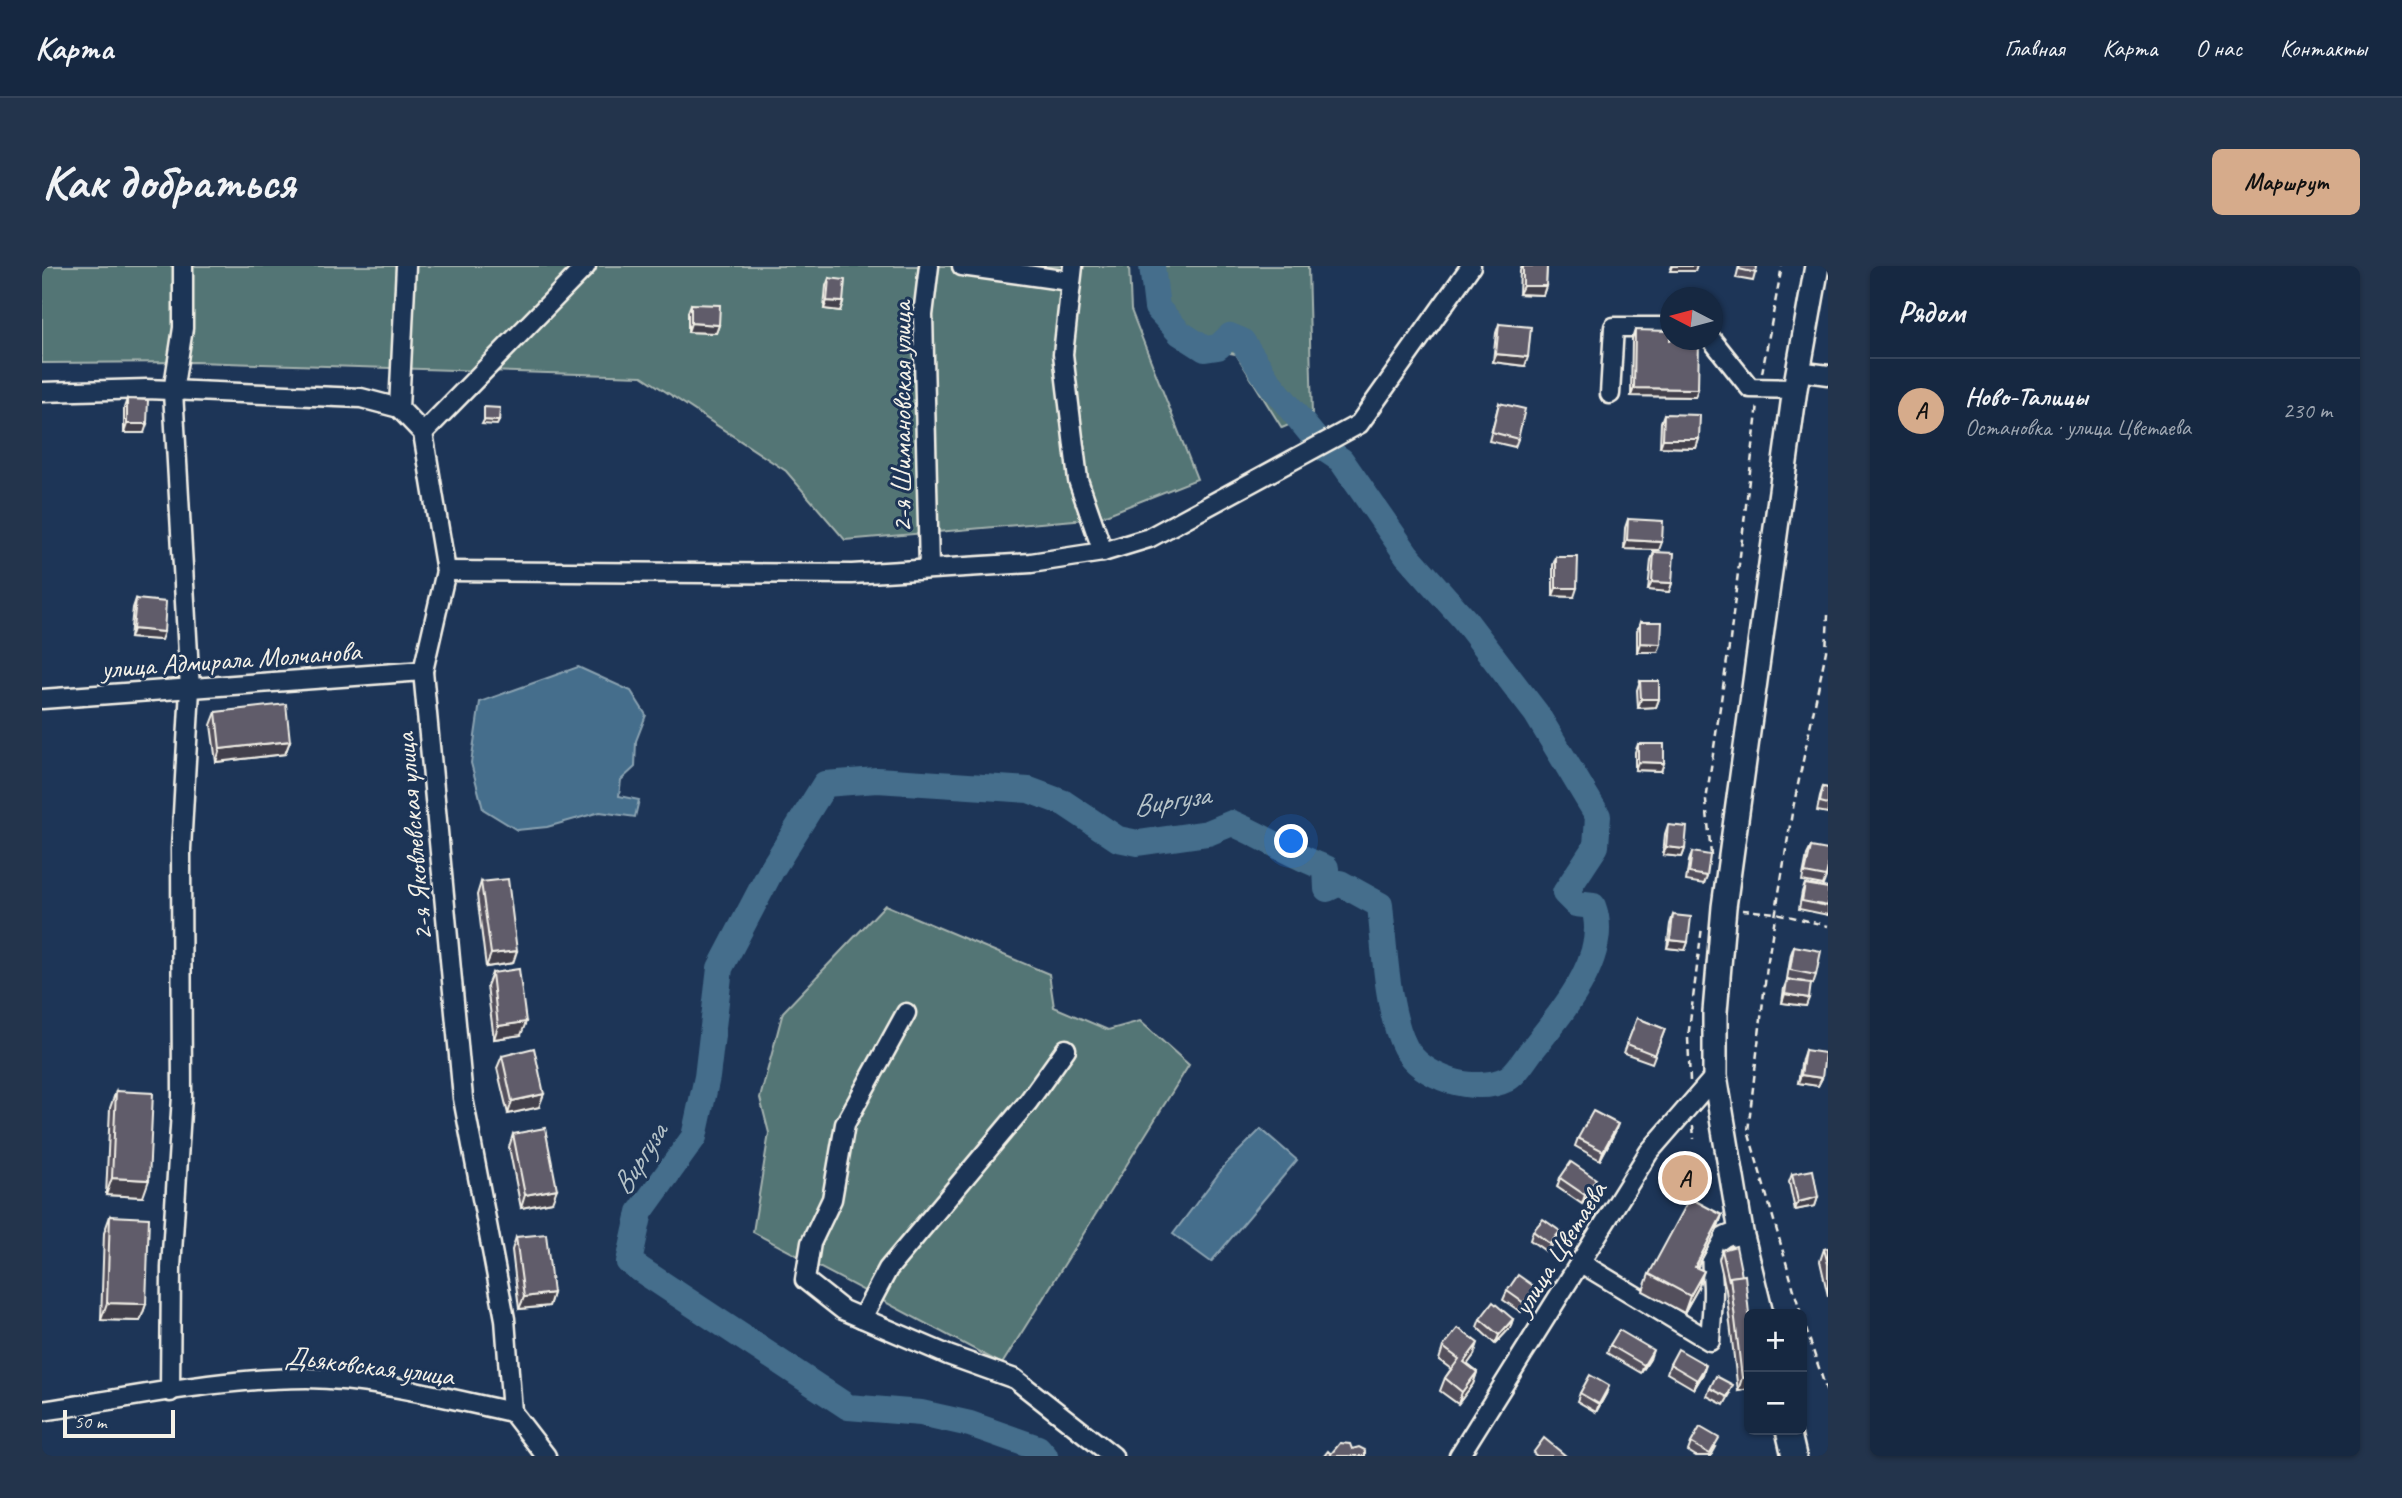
<!DOCTYPE html>
<html lang="ru">
<meta charset="utf-8">
<style>
:root{--surface:#162841;--page:#23344c;--text:#f1f3f6;--muted:#9ea6b1;--line:#35445a;--accent:#d6ab8b}
body{margin:0;font-family:Caveat,sans-serif;background:var(--page);color:var(--text)}
.controls{position:absolute;right:21px;bottom:21px;display:grid;overflow:hidden;border-radius:10px;box-shadow:0 2px 5px #0004}
.controls button{width:63px;height:63px;display:grid;place-items:center;padding:0;border:0;border-bottom:2px solid var(--line);background:var(--surface);color:var(--text);font:35px sans-serif}
.compass{position:absolute;left:1618px;top:21px;width:63px;height:63px;border-radius:50%;background:var(--surface);box-shadow:0 2px 5px #0004;rotate:276deg}
.scale{position:absolute;left:21px;bottom:18px;width:112px;box-sizing:border-box;padding-left:7px;border:4px solid #f4f1e8;border-top:0;font-size:19px;line-height:24px;white-space:nowrap;color:#f4f1e8;-webkit-text-stroke:5px #1d3557;paint-order:stroke}
.you{position:absolute;left:1250px;top:576px;width:24px;height:24px;margin:-18px;border:5px solid #fff;border-radius:50%;background:#1a73e8;box-shadow:0 0 0 10px #1a73e833}
.badge{display:grid;place-items:center;width:46px;height:46px;border-radius:50%;background:var(--accent);color:#111;font-size:23px;font-weight:700}
.pin{position:absolute;translate:-50% -50%;border:4px solid #fff;box-shadow:0 2px 7px #0006}
.list{margin:0;padding:0;list-style:none}
h2{display:flex;justify-content:space-between;align-items:center;height:91px;margin:0;padding:0 28px;font-size:30px}
h2 small{font-size:23px;font-weight:400;color:var(--muted)}
.list li{display:grid;grid-template-columns:46px 1fr auto;gap:21px;align-items:center;box-sizing:border-box;height:105px;padding:0 28px;border-top:2px solid var(--line)}
.list b{display:block;font-size:26px;white-space:nowrap}
.list p{margin:0;font-size:23px;white-space:nowrap;color:var(--muted)}
.list em{font-size:23px;font-style:normal;color:var(--muted)}
.map{position:relative;flex:none;width:1786px;height:1190px;overflow:hidden;border-radius:10px}
header{display:flex;align-items:center;gap:42px;box-sizing:border-box;height:98px;padding:0 35px;background:var(--surface);border-bottom:2px solid var(--line)}
header strong{font-size:33px}
nav{display:flex;gap:38px;margin-inline-start:auto;font-size:24px}
.intro{display:flex;align-items:center;justify-content:space-between;box-sizing:border-box;height:168px;padding:0 42px}
h1{margin:0;font-size:49px}
.button{padding:18px 32px;border-radius:10px;background:var(--accent);color:#111;font-size:24px;font-weight:700}
main{display:flex;gap:42px;padding:0 42px}
aside{flex:1;background:var(--surface);border-radius:10px;box-shadow:0 2px 5px #0004}
.map>svg:first-child{display:block}
</style>
<header>
<strong>Карта</strong>
<nav><a>Главная</a><a>Карта</a><a>О нас</a><a>Контакты</a></nav>
</header>
<div class="intro"><h1>Как добраться</h1><a class="button">Маршрут</a></div>
<main>
<div class="map">
<svg width="1786" height="1190" viewBox="0 0 1786 1190">
<rect width="100%" height="100%" fill="#1d3557"/>
<filter id="ink" filterUnits="userSpaceOnUse"><feTurbulence type="fractalNoise" baseFrequency=".0143" numOctaves="2"/><feDisplacementMap in="SourceGraphic" scale="14" xChannelSelector="R" yChannelSelector="G"/><feConvolveMatrix kernelMatrix="1 2 1 2 8 2 1 2 1" color-interpolation-filters="sRGB"/></filter>
<g filter="url(#ink)">
<!-- green -->
<g fill="#537475" stroke="#a4b2ae" stroke-width="2">
<polygon points="0,0 1087,0 1089,44 1155,213 1056,252 803,274 744,205 600,110 153,96 0,97"/>
<path d="M1110,0H1266L1270,149L1240,162L1194,88C1184,86 1171,86 1162,82C1131,69 1103,35 1110,0Z"/>
<polygon points="843,639 1007,708 1012,741 1066,764 1098,755 1147,799 960,1098 711,966 727,867 718,832 741,746"/>
</g>
<!-- water -->
<g fill="#446e8c" stroke="#8aa2b1" stroke-width="2">
<polygon points="536,401 589,425 604,449 594,475 593,501 579,514 577,530 597,534 593,551 558,546 505,561 475,564 441,543 429,497 438,436"/>
<polygon points="1219,863 1255,894 1169,996 1131,968 1184,898"/>
</g>
<g fill="none" stroke-linecap="round" stroke-linejoin="round">
<!-- river -->
<path stroke="#446e8c" stroke-width="26" d="M1003,1190L996,1182L928,1158L879,1147L806,1141L587,996L598,946L652,871L665,811L678,702L730,603L783,518L835,514L987,524L1022,537L1076,573L1096,577L1166,567L1190,557C1223,571 1250,590 1284,602L1285,623L1298,617L1338,639C1342,678 1345,747 1363,781C1379,812 1433,829 1465,813C1474,808 1483,793 1489,785C1518,748 1570,690 1551,640L1534,638L1523,627L1554,580L1556,550L1494,447L1422,353L1365,289L1299,194L1281,182L1227,116L1200,75L1188,70L1176,81L1163,83L1138,67L1115,42L1110,0"/>
<defs>
<g id="minor">
<polyline points="364,0 357,142 381,167 404,305 381,405 421,832 463,1053 470,1146"/>
<polyline points="920,0 1027,15"/>
<polyline points="1031,0 1021,88 1036,214 1061,286"/>
<polyline points="1670,74 1708,122 1753,123"/>
<polyline points="1756,105 1786,109"/>
<polyline points="0,126 105,123 319,132 357,142"/>
<polyline points="1568,128 1572,61 1629,61"/>
<polyline points="381,167 544,0"/>
<polyline points="887,302 881,49 887,0"/>
<polyline points="404,305 810,308 989,297 1061,286 1107,272 1317,158 1429,0"/>
<polyline points="0,433 381,405"/>
<polyline points="864,747 803,858 790,933 769,977 763,1014 801,1044 906,1089 973,1113 1071,1190"/>
<path d="M1539,997L1668,1075C1669,1058 1671,1042 1671,1025C1671,997 1660,972 1699,966"/>
<polyline points="820,1052 846,1003 986,836 1024,783"/>
<polyline points="128,1126 129,1002 140,830 139,583 148,423 131,126 141,62 141,0"/>
<path d="M0,1145C88,1132 176,1112 265,1112C333,1113 403,1132 470,1146L504,1190"/>
<polyline points="1417,1190 1607,886 1673,810"/>
</g>
<g id="major">
<polyline points="1719,1048 1699,966 1673,810 1673,746 1682,641 1753,123 1775,0"/>
<polyline points="1746,1164 1752,1190"/>
</g>
</defs>
<!-- minor casing -->
<use href="#minor" stroke="#f4f1e8" stroke-width="23"/>
<!-- major casing -->
<use href="#major" stroke="#f4f1e8" stroke-width="28"/>
<!-- path -->
<g stroke="#f4f1e8" stroke-width="2.5" stroke-dasharray="7 5" stroke-linecap="butt">
<polyline points="1720,107 1740,0"/>
<polyline points="1669,589 1664,535 1688,374 1716,138"/>
<polyline points="1700,644 1734,647 1786,660"/>
<polyline points="1648,815 1646,772 1660,661"/>
<polyline points="1651,860 1652,873"/>
<polyline points="1759,1048 1706,865 1725,700 1750,547 1784,385 1786,349"/>
<polyline points="1760,1051 1786,1129"/>
</g>
<!-- minor -->
<use href="#minor" stroke="#1d3557" stroke-width="18"/>
<!-- major -->
<use href="#major" stroke="#1d3557" stroke-width="23"/>
</g>
<!-- wall -->
<g fill="#534f5c" stroke="#f4f1e8" stroke-width="2">
<polygon points="1480,0 1505,0 1504,20 1501,29 1477,28 1478,5"/>
<polygon points="1697,0 1715,0 1711,15 1694,12"/>
<polygon points="787,12 801,36 798,45 782,43 784,20"/>
<polygon points="649,38 677,59 674,67 646,66 646,46"/>
<polygon points="1457,58 1483,100 1451,96 1454,67"/>
<polygon points="1593,64 1656,123 1653,131 1589,130 1590,73"/>
<polygon points="85,133 102,167 82,167 82,142"/>
<polygon points="1457,137 1476,173 1473,181 1447,175"/>
<polygon points="1622,148 1657,173 1654,182 1618,181 1619,156"/>
<polygon points="1586,253 1617,284 1582,283 1583,262"/>
<polygon points="1612,286 1630,317 1627,326 1606,324 1609,294"/>
<polygon points="1514,291 1532,331 1511,330 1511,299"/>
<polygon points="94,333 119,374 88,372 91,342"/>
<polygon points="1598,356 1616,386 1595,386 1595,365"/>
<polygon points="1598,415 1617,433 1614,441 1596,442 1595,424"/>
<polygon points="174,446 248,475 243,488 174,496 169,459"/>
<polygon points="1596,478 1622,497 1619,505 1593,504 1593,486"/>
<polygon points="1781,521 1786,522 1786,547 1775,545 1778,530"/>
<polygon points="1626,559 1643,583 1640,591 1621,589 1623,568"/>
<polygon points="1769,581 1784,611 1781,619 1760,615 1765,589"/>
<polygon points="1650,586 1665,610 1662,618 1644,615 1647,595"/>
<polygon points="439,616 471,697 444,701 435,629"/>
<polygon points="1763,618 1786,622 1786,649 1757,643 1760,626"/>
<polygon points="1631,649 1646,676 1643,684 1625,682 1628,658"/>
<polygon points="1752,680 1774,709 1771,718 1769,717 1764,740 1740,737 1742,722 1745,714 1763,716 1745,713 1749,688"/>
<polygon points="450,707 479,769 452,773 445,720"/>
<polygon points="1595,752 1623,763 1610,797 1582,787"/>
<polygon points="1763,784 1780,812 1776,820 1756,817 1760,793"/>
<polygon points="460,790 497,841 466,848 455,802"/>
<polygon points="74,825 101,931 64,929 68,842"/>
<polygon points="1573,866 1558,894 1533,880 1536,872"/>
<polygon points="471,868 510,936 479,942 467,881"/>
<polygon points="1750,908 1776,931 1773,940 1753,944 1747,916"/>
<polygon points="1518,912 1551,922 1540,938 1515,921"/>
<polygon points="1680,949 1674,966 1655,1002 1656,1022 1642,1047 1601,1025 1607,1008"/>
<polygon points="68,950 104,1038 98,1055 59,1054 62,967"/>
<polygon points="1491,965 1514,974 1505,986 1488,974"/>
<polygon points="474,971 511,1027 507,1040 477,1043 470,984"/>
<polygon points="1786,982 1786,1030 1778,995 1782,983"/>
<polygon points="1680,984 1707,1048 1707,1123 1696,1125 1684,1024 1677,993"/>
<polygon points="1465,1025 1490,1029 1479,1046 1461,1034"/>
<polygon points="1438,1053 1471,1053 1468,1062 1453,1078 1435,1061"/>
<polygon points="1568,1079 1608,1093 1599,1107 1565,1087"/>
<polygon points="1401,1081 1432,1089 1425,1098 1435,1106 1431,1118 1416,1138 1398,1125 1403,1112 1409,1103 1397,1094"/>
<polygon points="1628,1098 1661,1108 1652,1123 1625,1107"/>
<polygon points="1668,1122 1688,1128 1682,1139 1665,1130"/>
<polygon points="1538,1127 1564,1128 1554,1146 1535,1135"/>
<polygon points="1649,1177 1674,1181 1669,1190 1654,1190 1646,1185"/>
</g>
<!-- shaded-wall -->
<g fill="#43404b" stroke="#f4f1e8" stroke-width="2">
<polygon points="1630,0 1655,0 1653,5 1628,5"/>
<polygon points="1481,20 1504,20 1501,29 1477,28"/>
<polygon points="785,35 801,36 798,45 782,43"/>
<polygon points="649,57 677,59 674,67 646,66"/>
<polygon points="1454,88 1486,91 1483,100 1451,96"/>
<polygon points="1592,122 1656,123 1653,131 1589,130"/>
<polygon points="442,154 457,155 455,159 440,158"/>
<polygon points="85,158 105,158 102,167 82,167"/>
<polygon points="1621,173 1657,173 1654,182 1618,181"/>
<polygon points="1585,274 1620,276 1617,284 1582,283"/>
<polygon points="1610,316 1630,317 1627,326 1606,324"/>
<polygon points="1514,322 1535,322 1532,331 1511,330"/>
<polygon points="91,363 122,366 119,374 88,372"/>
<polygon points="1598,377 1619,378 1616,386 1595,386"/>
<polygon points="1599,433 1617,433 1614,441 1596,442"/>
<polygon points="248,475 243,488 174,496 178,483"/>
<polygon points="1596,496 1622,497 1619,505 1593,504"/>
<polygon points="1624,581 1643,583 1640,591 1621,589"/>
<polygon points="1628,674 1646,676 1643,684 1625,682"/>
<polygon points="475,685 471,697 444,701 449,688"/>
<polygon points="1743,728 1767,732 1764,740 1740,737"/>
<polygon points="484,756 479,769 452,773 456,760"/>
<polygon points="1759,809 1780,812 1776,820 1756,817"/>
<polygon points="502,828 497,841 466,848 470,835"/>
<polygon points="1576,858 1573,866 1558,894 1561,885"/>
<polygon points="70,912 107,914 101,931 64,929"/>
<polygon points="1554,913 1551,922 1540,938 1543,929"/>
<polygon points="515,923 510,936 479,942 483,929"/>
<polygon points="1776,931 1773,940 1753,944 1756,936"/>
<polygon points="1680,949 1674,966 1647,1017 1653,1001"/>
<polygon points="1518,965 1514,974 1505,986 1508,978"/>
<polygon points="1662,1005 1656,1022 1642,1047 1648,1030"/>
<polygon points="1493,1021 1490,1029 1479,1046 1482,1037"/>
<polygon points="511,1027 507,1040 477,1043 482,1031"/>
<polygon points="65,1037 104,1038 98,1055 59,1054"/>
<polygon points="1471,1053 1468,1062 1453,1078 1457,1069"/>
<polygon points="1436,1077 1432,1089 1418,1109 1422,1096"/>
<polygon points="1611,1084 1608,1093 1599,1107 1602,1099"/>
<polygon points="1664,1099 1661,1108 1652,1123 1655,1114"/>
<polygon points="1435,1106 1431,1118 1416,1138 1420,1126"/>
<polygon points="1707,1111 1707,1123 1696,1125 1700,1112"/>
<polygon points="1567,1120 1564,1128 1554,1146 1557,1138"/>
</g>
<!-- building -->
<g fill="#605c6b" stroke="#f4f1e8" stroke-width="2">
<polygon points="1481,0 1505,0 1504,20 1481,20"/>
<polygon points="1698,0 1715,0 1714,7 1697,3"/>
<polygon points="787,12 803,14 801,36 785,35"/>
<polygon points="649,38 678,39 677,59 649,57"/>
<polygon points="1457,58 1489,61 1486,91 1454,88"/>
<polygon points="1593,64 1628,65 1628,74 1657,74 1656,123 1592,122"/>
<polygon points="85,133 106,134 105,158 85,158"/>
<polygon points="1457,137 1483,143 1476,173 1450,166"/>
<polygon points="442,141 458,142 457,155 442,154"/>
<polygon points="1622,148 1658,149 1657,173 1621,173"/>
<polygon points="1586,253 1621,255 1620,276 1585,274"/>
<polygon points="1612,286 1632,287 1630,317 1610,316"/>
<polygon points="1514,291 1536,291 1535,322 1514,322"/>
<polygon points="94,333 124,336 122,366 91,363"/>
<polygon points="1598,356 1620,356 1619,378 1598,377"/>
<polygon points="1598,415 1617,415 1617,433 1599,433"/>
<polygon points="244,438 248,475 178,483 174,446"/>
<polygon points="1596,478 1622,478 1622,497 1596,496"/>
<polygon points="1781,521 1786,522 1786,538 1778,536"/>
<polygon points="1626,559 1645,561 1643,583 1624,581"/>
<polygon points="1769,581 1786,584 1786,602 1784,611 1763,607"/>
<polygon points="1650,586 1668,589 1665,610 1647,607"/>
<polygon points="466,613 475,685 449,688 439,616"/>
<polygon points="1763,618 1786,622 1786,640 1760,635"/>
<polygon points="1631,649 1649,651 1646,676 1628,674"/>
<polygon points="1752,680 1779,685 1774,709 1748,704"/>
<polygon points="477,703 484,756 456,760 450,707"/>
<polygon points="1745,714 1769,717 1767,732 1743,728"/>
<polygon points="1595,752 1623,763 1613,789 1585,778"/>
<polygon points="492,782 502,828 470,835 460,790"/>
<polygon points="1763,784 1783,787 1780,812 1759,809"/>
<polygon points="74,825 111,827 107,914 70,912"/>
<polygon points="1551,845 1576,858 1561,885 1536,872"/>
<polygon points="503,862 515,923 483,929 471,868"/>
<polygon points="1529,896 1554,913 1543,929 1518,912"/>
<polygon points="1771,904 1776,931 1756,936 1750,908"/>
<polygon points="1648,932 1680,949 1653,1001 1662,1005 1648,1030 1607,1008"/>
<polygon points="68,950 107,952 104,1038 65,1037"/>
<polygon points="1501,953 1518,965 1508,978 1491,965"/>
<polygon points="504,968 511,1027 482,1031 474,971"/>
<polygon points="1694,980 1700,1010 1688,1011 1687,1015 1680,984"/>
<polygon points="1786,982 1786,998 1782,983"/>
<polygon points="1476,1009 1493,1021 1482,1037 1465,1025"/>
<polygon points="1703,1009 1707,1048 1707,1111 1700,1112 1688,1011"/>
<polygon points="1451,1036 1471,1053 1457,1069 1438,1053"/>
<polygon points="1416,1062 1436,1077 1422,1096 1435,1106 1420,1126 1403,1112 1417,1093 1401,1081"/>
<polygon points="1577,1064 1611,1084 1602,1099 1568,1079"/>
<polygon points="1636,1083 1664,1099 1655,1114 1628,1098"/>
<polygon points="1548,1109 1567,1120 1557,1138 1538,1127"/>
<polygon points="1674,1110 1691,1119 1685,1131 1668,1122"/>
<polygon points="1658,1161 1677,1172 1668,1188 1649,1177"/>
<polygon points="1502,1172 1524,1190 1495,1190 1491,1187"/>
<polygon points="1298,1177 1308,1178 1310,1183 1317,1181 1323,1184 1323,1190 1282,1190 1286,1185 1289,1188"/>
</g>
</g>
<g text-anchor="middle" stroke-width="6" stroke-linejoin="round" paint-order="stroke">
<!-- street labels -->
<g font-size="28" fill="#f4f1e8" stroke="#1d3557">
<text transform="translate(859 151) rotate(-90)" y="10">2-я Шимановская улица</text>
<text transform="translate(189 393) rotate(-4)" y="10">улица Адмирала Молчанова</text>
<text transform="translate(371 571) rotate(-95)" y="10">2-я Яковлевская улица</text>
<text transform="translate(1517 982) rotate(-58)" y="10">улица Цветаева</text>
<text transform="translate(328 1099) rotate(7)" y="10">Дьяковская улица</text>
</g>
<!-- water labels -->
<g font-size="30" font-style="italic" fill="#b6c3c8" stroke="#1d3557">
<text transform="translate(1129 534) rotate(-9)" y="10">Виргуза</text>
<text transform="translate(597 893) rotate(-58)" y="10">Виргуза</text>
</g>
</g>
</svg>
<div class="controls">
<button>+</button>
<button>−</button>
</div>
<svg class="compass" viewBox="-18 -18 36 36"><path d="M0-13l5 13h-10z" fill="#e53935"/><path d="M0 13l5-13h-10z" fill="#9ea6b1"/></svg>
<div class="scale">50 m</div>
<div class="you"></div>
<div class="pin badge" style="left:1643px;top:912px">A</div>
</div>
<aside>
<h2>Рядом<small></small></h2>
<ul class="list">
<li><span class="badge">A</span><div><b>Ново-Талицы</b><p>Остановка · улица Цветаева</p></div><em>230 m</em></li>
</ul>
</aside>
</main>
